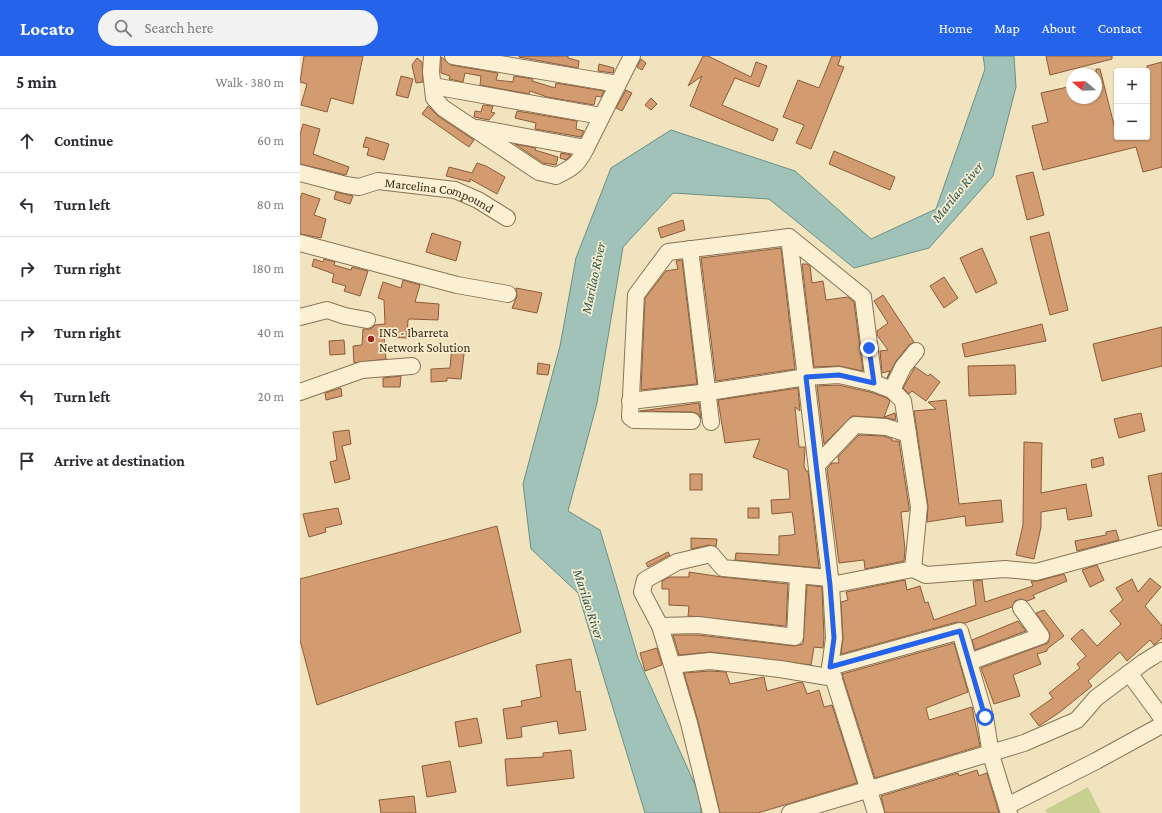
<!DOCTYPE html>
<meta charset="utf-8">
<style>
:root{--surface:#fff;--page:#f2f2f3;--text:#2b2b33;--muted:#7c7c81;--line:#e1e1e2;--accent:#2563eb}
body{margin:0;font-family:"Crimson Pro",serif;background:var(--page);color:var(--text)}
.controls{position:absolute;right:12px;top:12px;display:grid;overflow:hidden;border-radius:4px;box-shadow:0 1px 3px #0004}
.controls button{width:36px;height:36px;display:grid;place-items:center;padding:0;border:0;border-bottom:1px solid var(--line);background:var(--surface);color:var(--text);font:20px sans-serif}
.compass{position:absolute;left:766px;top:12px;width:36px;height:36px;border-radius:50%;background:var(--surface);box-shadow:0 1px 3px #0004;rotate:289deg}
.stop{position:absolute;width:12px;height:12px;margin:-9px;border:3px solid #2563eb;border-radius:50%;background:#fff}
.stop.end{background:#2563eb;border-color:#fff;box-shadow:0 1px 4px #0008}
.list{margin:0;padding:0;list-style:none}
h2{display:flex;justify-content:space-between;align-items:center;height:52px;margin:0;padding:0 16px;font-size:17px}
h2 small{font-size:13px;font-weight:400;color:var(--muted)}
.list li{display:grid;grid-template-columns:26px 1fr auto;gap:12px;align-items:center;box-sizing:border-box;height:64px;padding:0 16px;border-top:1px solid var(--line)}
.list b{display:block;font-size:15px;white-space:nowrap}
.list em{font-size:13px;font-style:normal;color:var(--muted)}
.icon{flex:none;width:22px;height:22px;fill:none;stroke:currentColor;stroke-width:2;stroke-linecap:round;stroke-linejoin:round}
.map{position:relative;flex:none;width:862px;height:757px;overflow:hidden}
header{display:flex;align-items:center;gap:24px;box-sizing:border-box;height:56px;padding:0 20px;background:var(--accent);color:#fff}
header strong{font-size:19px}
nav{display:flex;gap:22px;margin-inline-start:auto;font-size:14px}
.search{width:280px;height:36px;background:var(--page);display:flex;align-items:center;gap:10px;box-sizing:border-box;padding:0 14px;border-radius:22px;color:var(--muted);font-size:15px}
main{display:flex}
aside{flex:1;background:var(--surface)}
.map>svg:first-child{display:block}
</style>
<header>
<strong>Locato</strong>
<div class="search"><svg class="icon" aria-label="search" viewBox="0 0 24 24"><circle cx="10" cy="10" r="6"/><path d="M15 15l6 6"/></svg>Search here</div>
<nav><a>Home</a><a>Map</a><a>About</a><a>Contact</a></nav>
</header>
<main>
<aside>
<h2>5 min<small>Walk · 380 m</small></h2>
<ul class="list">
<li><svg class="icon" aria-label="ahead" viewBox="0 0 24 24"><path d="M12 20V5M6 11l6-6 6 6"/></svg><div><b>Continue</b></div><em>60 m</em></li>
<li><svg class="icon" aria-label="left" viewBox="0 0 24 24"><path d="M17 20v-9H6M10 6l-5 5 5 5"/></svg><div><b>Turn left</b></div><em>80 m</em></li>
<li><svg class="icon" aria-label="right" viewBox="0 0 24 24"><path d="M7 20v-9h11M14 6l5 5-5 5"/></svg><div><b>Turn right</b></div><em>180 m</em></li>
<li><svg class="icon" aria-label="right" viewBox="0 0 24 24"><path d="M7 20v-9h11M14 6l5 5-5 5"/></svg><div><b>Turn right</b></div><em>40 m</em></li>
<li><svg class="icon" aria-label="left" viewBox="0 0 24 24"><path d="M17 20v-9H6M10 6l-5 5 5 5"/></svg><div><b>Turn left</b></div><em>20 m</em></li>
<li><svg class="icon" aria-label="arrive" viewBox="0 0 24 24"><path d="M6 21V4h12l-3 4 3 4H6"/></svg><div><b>Arrive at destination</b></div></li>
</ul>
</aside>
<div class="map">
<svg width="862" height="757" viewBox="0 0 862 757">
<rect width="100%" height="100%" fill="#f1e3bd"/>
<!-- green -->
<polygon fill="#c7d091" points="788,731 801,757 747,757 745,754"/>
<!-- water -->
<polygon fill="#a1c2b9" stroke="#689087" points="683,0 714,0 716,31 693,120 629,192 554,212 469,143 373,137 323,191 297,347 268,455 300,474 338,602 400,740 401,757 345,757 278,537 231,493 223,428 260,290 276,202 311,112 371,74 495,115 571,183 636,153 685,13"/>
<!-- building -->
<g fill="#d29b70" stroke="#8c5b39">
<polygon points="4,0 63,0 53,48 31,42 27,56 1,49 7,28 0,26"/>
<polygon points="219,0 268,0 268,2 279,5 278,12 219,1"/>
<polygon points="403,0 408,0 451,21 456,6 467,10 459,31 435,22 422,49 478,73 473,85 390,50 402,20 388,30"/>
<polygon points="532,0 541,0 538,9 544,11 511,93 496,87 504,69 483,61 498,24 519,32"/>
<polygon points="746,0 812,0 812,3 750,19"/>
<polygon points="141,1 151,9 198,17 196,24 213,26 214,20 233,23 232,25 255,32 256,27 304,35 301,41 296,40 294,49 247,41 230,35 229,38 180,29 181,20 165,17 163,26 149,23 150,20 141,17"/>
<polygon points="117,2 122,6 123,26 116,27 112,9"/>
<polygon points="341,3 346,7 342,14 337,11"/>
<polygon points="862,6 862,111 843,116 836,91 743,114 732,70 748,66 741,37 772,30 772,42 796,42 796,13 800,13 817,81 847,81 847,10"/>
<polygon points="299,8 314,12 313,17 298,15"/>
<polygon points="101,20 113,23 108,42 96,39"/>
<polygon points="326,34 332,37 322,55 316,52"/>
<polygon points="351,42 357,48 351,54 345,49"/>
<polygon points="183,49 193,50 191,56 195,57 189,64 174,61 175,55 181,56"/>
<polygon points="128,50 138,60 174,84 169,91 122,58"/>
<polygon points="217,55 277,65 276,73 284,75 281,81 235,73 236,67 215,62"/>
<polygon points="3,68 20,73 13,98 49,111 46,119 0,108 0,79"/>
<polygon points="66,81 89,88 84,104 67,99 69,92 63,91"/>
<polygon points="215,88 236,92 235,94 258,101 256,109 243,107"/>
<polygon points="534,95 595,121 590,134 529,108"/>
<polygon points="261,97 271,99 266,104 260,102"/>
<polygon points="177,107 186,110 205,121 197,138 170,123 170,126 146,120 149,111 172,117"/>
<polygon points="733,116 744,159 727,164 716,120"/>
<polygon points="36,136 53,140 50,148 34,143"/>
<polygon points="2,137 20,143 14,159 26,163 21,182 0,178 0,143"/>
<polygon points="383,164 385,174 361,182 358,172"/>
<polygon points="749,176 768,254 750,259 730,181"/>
<polygon points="132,177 161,186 156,205 126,196"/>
<polygon points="481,192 495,313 416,325 401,202"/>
<polygon points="682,192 697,227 676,237 660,202"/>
<polygon points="14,203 23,206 24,203 35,206 34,209 51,214 52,211 68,215 60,240 44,235 46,230 32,226 34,218 12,210"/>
<polygon points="382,204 397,328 341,334 345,242 366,215 378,213 376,205"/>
<polygon points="502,208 507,208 510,210 512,227 523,225 526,244 548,241 554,246 563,315 539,310 514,311"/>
<polygon points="644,221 658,242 644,252 630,230"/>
<polygon points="103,224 120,229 115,246 139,248 138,264 110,263 108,264 107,282 84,281 86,303 54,307 53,290 62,289 63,273 71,273 75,269 85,268 84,244 78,242 83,226 101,232"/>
<polygon points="216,232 242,237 237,257 212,252 217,240"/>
<polygon points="583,239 614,286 609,289 596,305 587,322 590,315 582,317 580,295 588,294 577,279 577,275 588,267 574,245"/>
<polygon points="742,268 746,285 665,301 662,288"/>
<polygon points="862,271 862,310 802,325 793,288"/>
<polygon points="44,284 45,298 30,299 29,285"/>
<polygon points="152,289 165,290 161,323 147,322 147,325 131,326 131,313 150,312"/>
<polygon points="238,307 250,309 248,319 237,318"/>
<polygon points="715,309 716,338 669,340 668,310"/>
<polygon points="615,311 628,320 630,318 640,326 626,345 612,335 609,338 603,332"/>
<polygon points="101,320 100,331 83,331 83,322"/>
<polygon points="538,329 570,336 587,342 590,345 584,361 595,357 596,364 587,362 552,360 524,388 517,330"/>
<polygon points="41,332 42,340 26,344 25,337"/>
<polygon points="498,332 500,355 495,351 499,391 505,391 504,410 506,415 508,415 519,512 435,504 436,497 479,499 479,480 492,479 495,478 493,461 492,456 472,458 471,444 490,443 488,414 453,401 460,383 425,387 418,344"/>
<polygon points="646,344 659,448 701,444 703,466 666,470 665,460 627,466 628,450 614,355 636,353 628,346"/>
<polygon points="399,347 401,363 397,357 392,356 340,355"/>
<polygon points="841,357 845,375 819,382 814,363"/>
<polygon points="49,374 51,388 42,390 50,423 35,427 30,406 37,404 33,376"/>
<polygon points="559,379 584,380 592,383 592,385 599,385 609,451 609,455 601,456 605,493 604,505 565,513 564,504 539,507 527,413 532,407 539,407 538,401"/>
<polygon points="724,386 742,387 741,437 786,428 792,460 768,464 766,452 741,456 741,471 734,503 716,499 723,469"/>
<polygon points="803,401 804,409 792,412 791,404"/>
<polygon points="862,417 862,470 858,470 848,420"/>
<rect x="390" y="418" width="12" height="16"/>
<polygon points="38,452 42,468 25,472 26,476 9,481 3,458"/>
<rect x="448" y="452" width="11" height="10"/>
<polygon points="197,470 221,576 17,649 0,584 0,523"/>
<polygon points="816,474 819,484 777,495 775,485 806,479 806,476"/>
<polygon points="391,482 417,483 416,491 409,489 391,493"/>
<polygon points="368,496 370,499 348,511 346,507"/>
<polygon points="797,509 804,524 790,531 782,514"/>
<polygon points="389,516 422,521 488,528 486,570 388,560 389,550 369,549 369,533 362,533 362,525 370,521 389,521"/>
<polygon points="764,518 767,525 733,539 735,542 727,545 720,543 715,545 712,551 665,567 657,566 541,598 543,582 541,546 548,544 546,536 605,524 607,534 620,530 625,547 628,546 634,564 676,549 673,525 682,524 685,546 733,530 731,525 738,525"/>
<polygon points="850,522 861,531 845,550 862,570 862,582 854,589 850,584 827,605 820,596 788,625 792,630 760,656 739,670 730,658 753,642 749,637 780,612 777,608 786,600 771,583 782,573 797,590 821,568 810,555 823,544 816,532 832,523 838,536"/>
<polygon points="507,529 522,531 524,582 523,592 514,591 511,609 411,596 379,599 373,579 398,579 494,590 503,588"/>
<polygon points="744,554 764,580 747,593 747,595 737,598 741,608 713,619 720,640 694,648 681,612 748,587 750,578 736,557"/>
<polygon points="718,565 726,575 675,594 672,584"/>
<polygon points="654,587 668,636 626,652 629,664 672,651 680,690 575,722 542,618"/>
<polygon points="357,592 362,609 345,615 340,597"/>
<polygon points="271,603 276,636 280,635 286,674 259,678 257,665 221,671 222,681 207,683 203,653 222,650 221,645 241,641 236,609"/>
<polygon points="410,615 426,616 430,628 464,621 467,635 500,626 503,627 507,638 519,634 524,651 532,649 557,727 458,757 420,757 398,665 384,617"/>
<polygon points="177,662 182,687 159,691 155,666"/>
<polygon points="271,694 274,722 207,730 205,703 243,701 243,697"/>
<polygon points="150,705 156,736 127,741 122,710"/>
<polygon points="677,714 679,720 687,717 699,757 585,757 581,740 658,717 659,720"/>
<polygon points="114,740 116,757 81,757 79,744"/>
</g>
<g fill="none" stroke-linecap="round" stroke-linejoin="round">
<defs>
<g id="minor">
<path d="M132,0L131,16L134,42L143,52L239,116L256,120C272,112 278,109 286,92"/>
<polyline points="153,0 318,28"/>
<polyline points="133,30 301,60"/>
<polyline points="178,72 286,92 332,0"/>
<path id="s1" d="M0,117L46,129L59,131L78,125L155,134L178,144L207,162"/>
<polyline points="489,181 531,529 534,582 530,611 576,757"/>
<polyline points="0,187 157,229 208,238"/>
<polyline points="390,193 411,366"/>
<polyline points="0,261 27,254 45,260 67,264"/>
<polyline points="592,334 603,311 616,295"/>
<polyline points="0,336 62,314 112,310"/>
<polyline points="330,345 409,336 506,321 539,319 574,327 592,334 603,345 619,451 613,513"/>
<polyline points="392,365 334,364 330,361 336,239 368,196 489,181 563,241 574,327"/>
<polyline points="517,409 555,369 586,371 608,378"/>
<polyline points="531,529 613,513 626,519 705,513 736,516 862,482"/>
<polyline points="360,570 398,569 495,581 498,519"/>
<polyline points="669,606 741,580 721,552"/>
<polyline points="372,609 410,605 480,613 534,622"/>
<polyline points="530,611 660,575 685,661 691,699 709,757"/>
<polyline points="829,617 862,662"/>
<polyline points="707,750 796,705 862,669"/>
<polyline points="411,757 389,667 372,609 360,570 342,536 345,524 377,506 411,498 423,512 529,522"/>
<polyline points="490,757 724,687 777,664 796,642 844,606 862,595"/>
</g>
</defs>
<!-- minor casing -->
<use href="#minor" stroke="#8a7355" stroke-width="18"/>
<!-- minor -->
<use href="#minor" stroke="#fbf0d1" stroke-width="16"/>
</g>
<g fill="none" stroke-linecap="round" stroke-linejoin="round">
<!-- route -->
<polyline stroke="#2563eb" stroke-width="5" points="569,292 574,327 539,319 506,321 530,529 534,582 530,611 660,575 685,661"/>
</g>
<!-- markers -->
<circle fill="#9e2220" stroke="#f8edcd" stroke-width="1.5" cx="71" cy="283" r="4"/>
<g text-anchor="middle" stroke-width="3.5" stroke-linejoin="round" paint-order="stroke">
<!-- street labels -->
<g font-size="13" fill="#392a1b" stroke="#f8edcd">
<text dy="5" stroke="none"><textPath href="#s1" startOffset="144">Marcelina Compound</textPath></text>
</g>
<!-- poi labels -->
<g font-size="13" fill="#392a1b" stroke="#f8edcd" text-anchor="start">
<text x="79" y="281">INS - Ibarreta<tspan x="79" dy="15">Network Solution</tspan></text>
</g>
<!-- water labels -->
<g font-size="14" font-style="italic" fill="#295a58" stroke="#f8edcd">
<text transform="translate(657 136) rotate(-51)" y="5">Marilao River</text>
<text transform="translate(293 222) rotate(-78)" y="5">Marilao River</text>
<text transform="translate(289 548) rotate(72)" y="5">Marilao River</text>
</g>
</g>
</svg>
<div class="controls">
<button>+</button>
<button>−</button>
</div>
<svg class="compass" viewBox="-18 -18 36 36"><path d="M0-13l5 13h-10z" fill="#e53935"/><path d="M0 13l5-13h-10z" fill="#7c7c81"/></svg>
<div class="stop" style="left:685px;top:661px"></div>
<div class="stop end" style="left:569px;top:292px"></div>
</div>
</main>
